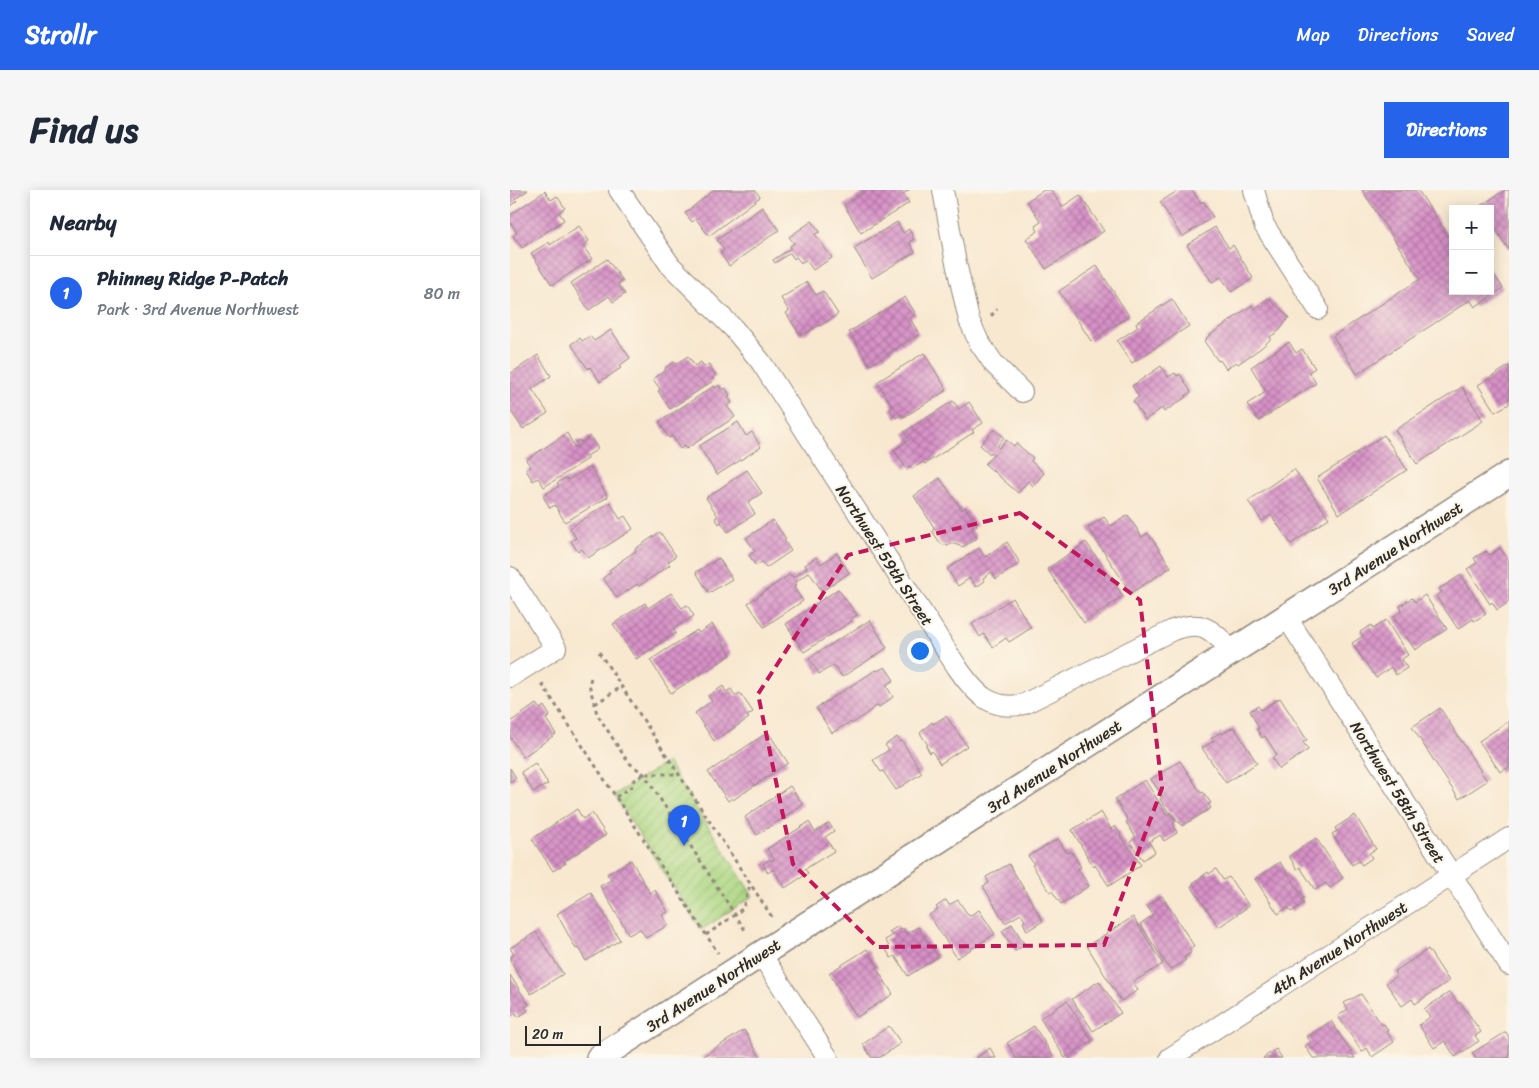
<!DOCTYPE html>
<meta charset="utf-8">
<style>
:root{--surface:#fff;--page:#f6f6f7;--text:#1f2937;--muted:#747a83;--line:#e0e1e3;--accent:#2563eb}
body{margin:0;font-family:Sriracha,sans-serif;background:var(--page);color:var(--text)}
.controls{position:absolute;right:15px;top:15px;display:grid;overflow:hidden;border-radius:0px;box-shadow:0 2px 12px #0003}
.controls button{width:45px;height:45px;display:grid;place-items:center;padding:0;border:0;border-bottom:1px solid var(--line);background:var(--surface);color:var(--text);font:25px sans-serif}
.scale{position:absolute;left:15px;bottom:12px;width:76px;box-sizing:border-box;padding-left:5px;border:2px solid #2b2b2b;border-top:0;font-size:14px;line-height:18px;white-space:nowrap;color:#2b2b2b;-webkit-text-stroke:4px #fcf5e5;paint-order:stroke}
.you{position:absolute;left:409px;top:460px;width:18px;height:18px;margin:-12px;border:4px solid #fff;border-radius:50%;background:#1a73e8;box-shadow:0 0 0 8px #1a73e833}
.badge{display:grid;place-items:center;width:32px;height:32px;border-radius:50%;background:var(--accent);color:#fff;font-size:16px;font-weight:700}
.pin{position:absolute;translate:-50% -41px;filter:drop-shadow(0 1px 2px #0008)}
.pin::after{content:'';position:absolute;top:26px;width:18px;height:15px;background:inherit;clip-path:polygon(0 0,100% 0,50% 100%)}
.list{margin:0;padding:0;list-style:none}
h2{display:flex;justify-content:space-between;align-items:center;height:65px;margin:0;padding:0 20px;font-size:21px}
h2 small{font-size:16px;font-weight:400;color:var(--muted)}
.list li{display:grid;grid-template-columns:32px 1fr auto;gap:15px;align-items:center;box-sizing:border-box;height:75px;padding:0 20px;border-top:1px solid var(--line)}
.list b{display:block;font-size:19px;white-space:nowrap}
.list p{margin:0;font-size:16px;white-space:nowrap;color:var(--muted)}
.list em{font-size:16px;font-style:normal;color:var(--muted)}
.map{position:relative;flex:none;width:999px;height:868px;overflow:hidden;border-radius:0px}
header{display:flex;align-items:center;gap:30px;box-sizing:border-box;height:70px;padding:0 25px;background:var(--accent);color:#fff}
header strong{font-size:24px}
nav{display:flex;gap:28px;margin-inline-start:auto;font-size:18px}
.intro{display:flex;align-items:center;justify-content:space-between;box-sizing:border-box;height:120px;padding:0 30px}
h1{margin:0;font-size:35px}
.button{padding:12px 22px;border-radius:0px;background:var(--accent);color:#fff;font-size:18px;font-weight:700}
main{display:flex;gap:30px;padding:0 30px}
aside{flex:1;background:var(--surface);border-radius:0px;box-shadow:0 2px 12px #0003}
.map>svg:first-child{display:block}
</style>
<header>
<strong>Strollr</strong>
<nav><a>Map</a><a>Directions</a><a>Saved</a></nav>
</header>
<div class="intro"><h1>Find us</h1><a class="button">Directions</a></div>
<main>
<aside>
<h2>Nearby<small></small></h2>
<ul class="list">
<li><span class="badge">1</span><div><b>Phinney Ridge P-Patch</b><p>Park · 3rd Avenue Northwest</p></div><em>80 m</em></li>
</ul>
</aside>
<div class="map">
<svg width="999" height="868" viewBox="0 0 999 868">
<defs>
<pattern id="garden-furrows" width="10" height="10" patternUnits="userSpaceOnUse" patternTransform="scale(1.25)"><rect width="10" height="10" fill="#acd783"/><path d="M-1 1l2-2M0 10L10 0M9 11l2-2" fill="none" stroke="#94b971"/></pattern>
<pattern id="building-cross-hatch" width="8" height="8" patternUnits="userSpaceOnUse" patternTransform="scale(1.25)"><rect width="8" height="8" fill="#d791c7"/><path d="M0 0l8 8M0 8l8-8" fill="none" stroke="#af77a2"/></pattern>
</defs>
<rect width="100%" height="100%" fill="#fcf5e5"/>
<filter id="ink" filterUnits="userSpaceOnUse"><feTurbulence type="fractalNoise" baseFrequency=".02" numOctaves="2"/><feDisplacementMap in="SourceGraphic" scale="10" xChannelSelector="R" yChannelSelector="G"/><feConvolveMatrix kernelMatrix="1 2 1 2 8 2 1 2 1" color-interpolation-filters="sRGB"/></filter>
<filter id="wash" filterUnits="userSpaceOnUse"><feTurbulence type="fractalNoise" baseFrequency=".0096" numOctaves="4" result="noise"/><feDisplacementMap in="SourceGraphic" scale="20" xChannelSelector="R" yChannelSelector="G"/><feGaussianBlur stdDeviation="1.12" result="paint"/><feColorMatrix in="noise" values="0 0 0 0 0 0 0 0 0 0 0 0 0 0 0 0 0 1.4 0 .05"/><feComposite in="paint" operator="in"/></filter>
<g filter="url(#wash)">
<rect width="100%" height="100%" fill="#f8e8d0"/>
<!-- garden -->
<polygon fill="url(#garden-furrows)" stroke="#6c8157" points="157,572 243,706 191,740 104,605"/>
<g id="blocks">
<!-- building -->
<g fill="url(#building-cross-hatch)">
<polygon points="0,0 18,0 5,9 7,11 0,16"/>
<polygon points="204,0 245,0 250,7 199,46 186,29 182,32 175,23"/>
<polygon points="358,0 399,0 393,4 399,13 351,43 334,15"/>
<polygon points="534,0 541,0 552,17 570,5 594,41 536,79 516,49 528,41 525,36 531,32 517,11"/>
<polygon points="669,0 682,0 691,13 693,11 703,27 672,47 650,12"/>
<polygon points="852,0 908,0 943,53 943,101 980,101 980,79 993,98 965,117 960,110 847,184 823,146 910,89"/>
<polygon points="995,0 999,0 999,60 980,31 980,19 972,19 970,16"/>
<polygon points="35,1 41,10 47,6 55,18 49,22 54,30 12,58 3,46 7,43 0,32 0,25"/>
<polygon points="252,17 269,40 219,76 210,63 214,60 207,50"/>
<polygon points="302,31 310,42 305,44 322,68 303,80 296,70 291,73 286,67 284,69 280,63 265,73 263,70 281,58 280,56 284,53 279,47"/>
<polygon points="387,32 393,43 399,39 404,49 399,52 405,62 362,88 344,58"/>
<polygon points="69,36 79,51 73,56 82,69 42,95 21,63 39,52 40,55"/>
<polygon points="705,37 719,58 723,55 743,88 721,102 711,87 702,92 677,55"/>
<polygon points="97,69 113,91 108,94 115,104 103,112 99,106 79,120 61,93"/>
<polygon points="587,76 619,126 581,151 549,101"/>
<polygon points="297,92 306,105 313,101 328,124 310,136 309,135 295,144 293,143 290,145 276,123 279,121 271,108"/>
<polygon points="395,107 406,124 400,128 409,144 360,175 339,142"/>
<polygon points="758,108 779,127 770,140 760,147 761,149 751,158 728,174 726,172 716,179 710,170 708,171 694,151 697,149 696,148 742,115 745,119"/>
<polygon points="662,109 679,136 622,173 607,151 628,137 626,133"/>
<polygon points="101,140 120,168 109,176 111,178 90,192 80,177 78,179 61,154 70,148 72,151 80,146 84,151"/>
<polygon points="779,152 786,163 792,159 805,178 799,182 806,193 749,231 737,214 756,202 741,177"/>
<polygon points="414,163 437,200 394,227 392,224 386,228 380,219 383,217 367,192"/>
<polygon points="28,165 41,186 22,199 38,223 13,239 2,223 0,222 0,184"/>
<polygon points="178,166 185,176 191,172 194,177 199,174 206,186 202,189 203,191 160,219 148,201 150,199 143,189 156,180 155,178 164,172 166,174"/>
<polygon points="651,176 658,187 665,183 667,186 670,184 681,202 675,206 676,207 654,222 652,218 635,230 623,211 629,207 622,196"/>
<polygon points="999,176 999,214 985,222 968,195"/>
<polygon points="209,195 212,200 215,198 220,205 218,207 222,213 217,216 225,227 176,259 174,256 170,259 162,246 159,248 149,232 204,196 205,198"/>
<polygon points="952,197 973,231 907,274 885,240"/>
<polygon points="443,211 449,219 459,212 473,233 462,240 464,242 415,274 413,272 402,279 400,276 396,278 384,260 399,250 394,242"/>
<polygon points="228,232 236,246 242,242 251,257 207,285 189,256"/>
<polygon points="484,239 494,247 487,256 489,258 496,250 504,256 506,253 523,268 521,271 534,283 523,296 518,291 508,303 475,274 484,264 481,262 480,264 470,255"/>
<polygon points="57,243 65,258 68,256 65,252 69,250 71,253 80,246 88,259 77,266 78,269 34,297 28,288 23,291 16,280 21,277 16,270"/>
<polygon points="874,245 897,280 829,324 807,288"/>
<polygon points="80,277 98,307 55,332 45,315 40,318 33,306 49,296 47,293 56,288 58,290"/>
<polygon points="784,279 819,328 781,354 761,325 752,331 738,311"/>
<polygon points="237,280 252,303 238,312 245,324 218,342 211,332 209,334 205,328 208,326 196,308"/>
<polygon points="430,288 452,320 455,317 467,335 461,339 467,348 453,357 441,353 438,356 431,354 422,341 425,339 404,306"/>
<polygon points="100,312 110,329 115,326 123,339 78,368 72,359 68,362 61,351 66,348 60,338"/>
<polygon points="618,325 632,347 638,343 661,377 621,403 578,338 594,327 601,336"/>
<polygon points="263,330 276,349 274,350 281,361 256,378 252,372 246,376 239,365 245,361 236,348"/>
<polygon points="150,342 166,366 158,372 160,375 129,396 127,394 107,408 93,388 101,382 99,380 112,371 112,370 126,361 125,359"/>
<polygon points="497,352 510,373 486,389 482,382 473,388 475,391 466,397 460,388 448,396 437,379 469,358 475,367"/>
<polygon points="576,352 613,406 574,433 537,379"/>
<polygon points="990,358 999,371 999,412 987,420 982,412 980,414 957,379 967,373 964,368 976,361 980,365"/>
<polygon points="327,363 339,383 312,401 299,382 287,391 284,398 293,411 254,437 238,413 279,385 284,387 297,378 295,375 306,367 311,374"/>
<polygon points="209,368 222,389 199,403 186,382"/>
<polygon points="951,385 976,424 964,431 963,429 948,439 926,406 932,402 929,399"/>
<polygon points="328,399 347,425 340,429 342,431 294,462 276,434"/>
<polygon points="161,403 172,418 177,415 184,426 163,439 166,443 126,469 103,434 135,413 138,418"/>
<polygon points="915,405 937,439 905,460 883,427 892,421 890,416 902,408 905,412"/>
<polygon points="503,408 521,438 499,452 496,448 483,457 474,444 470,447 462,434"/>
<polygon points="360,430 377,458 332,487 324,475 309,484 299,468"/>
<polygon points="876,430 898,465 892,469 897,478 886,485 881,477 866,488 842,453 853,446 850,442 861,435 863,439"/>
<polygon points="202,434 221,465 161,503 140,470 187,440 189,443"/>
<polygon points="375,477 384,490 376,495 383,507 369,517 368,515 342,534 340,532 322,543 306,518 366,480 367,481"/>
<polygon points="213,496 216,502 221,499 225,506 230,503 243,522 237,526 239,528 204,551 185,523 202,511 198,506"/>
<polygon points="770,508 797,550 793,552 798,560 769,579 762,568 767,565 755,546 752,548 747,539 749,538 740,521 748,516 751,520"/>
<polygon points="26,514 30,519 34,516 40,526 36,529 46,544 13,567 0,547 0,532"/>
<polygon points="930,518 977,591 949,609 902,537"/>
<polygon points="436,526 457,556 430,574 422,561 420,563 416,556 418,555 410,543 422,532 423,534"/>
<polygon points="999,531 999,577 990,582 969,551"/>
<polygon points="724,537 747,573 716,593 692,558 704,551 701,548 711,542 712,544"/>
<polygon points="258,542 278,573 223,610 222,608 218,611 198,582"/>
<polygon points="387,547 390,552 392,551 412,583 386,600 373,581 371,582 363,570 379,560 375,555"/>
<polygon points="670,571 691,603 693,602 701,613 698,614 701,618 672,636 670,632 669,633 661,622 659,623 650,609 653,607 641,589"/>
<polygon points="25,573 38,594 23,602 11,582"/>
<polygon points="0,578 6,588 0,592"/>
<polygon points="635,590 657,625 660,623 666,631 663,633 667,643 654,651 650,645 639,652 645,662 633,670 620,652 626,648 616,632 618,630 605,609"/>
<polygon points="280,596 293,615 247,645 235,627"/>
<polygon points="67,619 73,629 82,623 96,645 54,671 56,673 43,681 22,649"/>
<polygon points="591,622 601,639 605,636 611,645 610,646 631,675 599,696 585,675 583,676 562,640"/>
<polygon points="845,625 866,659 859,663 862,668 852,675 849,671 842,675 822,644 827,641 825,638"/>
<polygon points="299,632 305,642 319,633 324,641 315,647 324,661 295,679 298,683 275,698 263,679 258,683 253,674 260,669 261,671 264,669 257,659"/>
<polygon points="806,648 833,688 820,698 816,693 805,700 790,677 787,679 779,666"/>
<polygon points="548,649 557,663 561,661 571,677 568,679 579,696 551,714 542,701 540,702 522,675 524,674 518,666"/>
<polygon points="121,670 140,703 145,700 158,722 152,725 158,735 136,748 130,739 119,745 90,696 101,690 97,684"/>
<polygon points="770,672 794,708 792,709 794,713 781,722 778,717 768,724 745,689"/>
<polygon points="499,674 533,731 517,741 513,732 515,731 511,724 495,733 473,696 479,693 476,687"/>
<polygon points="706,679 713,690 719,687 739,716 709,737 681,696 684,694 683,693 698,682 699,684"/>
<polygon points="81,703 110,750 76,771 68,758 66,759 47,724"/>
<polygon points="652,706 684,756 679,759 681,763 674,767 676,770 660,780 630,734 643,725 637,716"/>
<polygon points="436,710 439,715 448,710 459,726 469,720 485,744 447,768 419,725 428,719 426,717"/>
<polygon points="623,727 653,774 623,792 628,800 611,811 577,756"/>
<polygon points="502,734 515,755 505,761 492,741"/>
<polygon points="388,736 390,740 393,738 397,744 408,737 428,767 398,786 385,766 381,768 375,758 379,756 375,750 382,746 379,742"/>
<polygon points="26,742 53,784 21,804 0,771 0,768 4,765 0,758"/>
<polygon points="357,759 368,777 366,778 383,804 347,827 319,783"/>
<polygon points="918,759 939,791 905,814 902,809 892,816 876,793 887,786 884,782"/>
<polygon points="0,785 19,815 15,817 18,821 8,827 6,823 0,827"/>
<polygon points="589,791 611,823 583,841 562,809"/>
<polygon points="940,802 948,813 951,813 971,842 965,846 969,851 945,867 935,851 924,858 909,835 920,827 914,819"/>
<polygon points="851,804 872,835 874,834 878,840 876,841 884,852 862,867 857,858 852,862 828,826 838,819 834,813"/>
<polygon points="557,811 582,851 555,868 530,828"/>
<polygon points="821,831 845,868 803,868 795,856 801,852 797,847"/>
<polygon points="379,836 391,853 369,868 362,868 353,854"/>
<polygon points="524,836 543,866 540,868 506,868 497,853"/>
<polygon points="234,840 251,868 190,868"/>
<polygon points="996,842 999,847 999,868 965,868 962,863"/>
<polygon points="480,858 486,868 466,868"/>
<polygon points="766,859 772,868 753,868"/>
</g>
</g>
</g>
<g filter="url(#ink)">
<use href="#blocks" fill-opacity="0" stroke="#928a7e" stroke-width="1"/>
<g fill="none" stroke-linecap="round" stroke-linejoin="round">
<defs>
<g id="minor">
<path d="M109,0L160,75L224,139L251,172L447,477C464,502 481,522 514,514L663,440C695,429 701,440 723,462"/>
<polyline points="433,0 445,68 459,130 469,152 484,174 512,202"/>
<polyline points="744,0 754,35 808,119"/>
<polyline points="0,387 46,458 0,487"/>
<polyline points="777,428 999,775"/>
<polyline points="251,764 318,868"/>
<polyline points="660,868 999,648"/>
</g>
<polyline id="tertiary" points="89,868 999,284"/>
</defs>
<!-- minor casing -->
<use href="#minor" stroke="#928a7e" stroke-width="22"/>
<!-- tertiary casing -->
<use href="#tertiary" stroke="#928a7e" stroke-width="28"/>
<!-- path -->
<g stroke="#928a7e" stroke-width="3" stroke-dasharray="4 4" stroke-linecap="butt">
<polyline points="481,126 487,119"/>
<polyline points="89,462 262,727"/>
<polyline points="81,488 79,494 87,524 118,572 134,584 237,743"/>
<polyline points="32,494 208,763"/>
<polyline points="85,514 111,497"/>
<polyline points="106,607 122,596 123,591 134,584 168,584"/>
<polyline points="196,745 225,725 233,718 240,695"/>
</g>
<!-- minor -->
<use href="#minor" stroke="#fff" stroke-width="20"/>
<!-- tertiary -->
<use href="#tertiary" stroke="#fff" stroke-width="25"/>
</g>
</g>
<!-- marked area -->
<path fill="none" stroke="#c2185b" stroke-width="4" stroke-dasharray="10 6" stroke-linejoin="round" d="M510,323L630,410L652,598L594,755L367,757L283,674L248,504L338,365Z"/>
<g text-anchor="middle" stroke-width="4" stroke-linejoin="round" paint-order="stroke">
<!-- street labels -->
<g font-size="16" fill="#2b2b2b" stroke="#fcf5e5">
<text transform="translate(885 358) rotate(-33)" y="6">3rd Avenue Northwest</text>
<text transform="translate(375 365) rotate(57)" y="6">Northwest 59th Street</text>
<text transform="translate(544 576) rotate(-33)" y="6">3rd Avenue Northwest</text>
<text transform="translate(888 602) rotate(58)" y="6">Northwest 58th Street</text>
<text transform="translate(829 758) rotate(-33)" y="6">4th Avenue Northwest</text>
<text transform="translate(203 795) rotate(-33)" y="6">3rd Avenue Northwest</text>
</g>
</g>
</svg>
<div class="controls">
<button>+</button>
<button>−</button>
</div>
<div class="scale">20 m</div>
<div class="you"></div>
<div class="pin badge" style="left:174px;top:656px">1</div>
</div>
</main>
